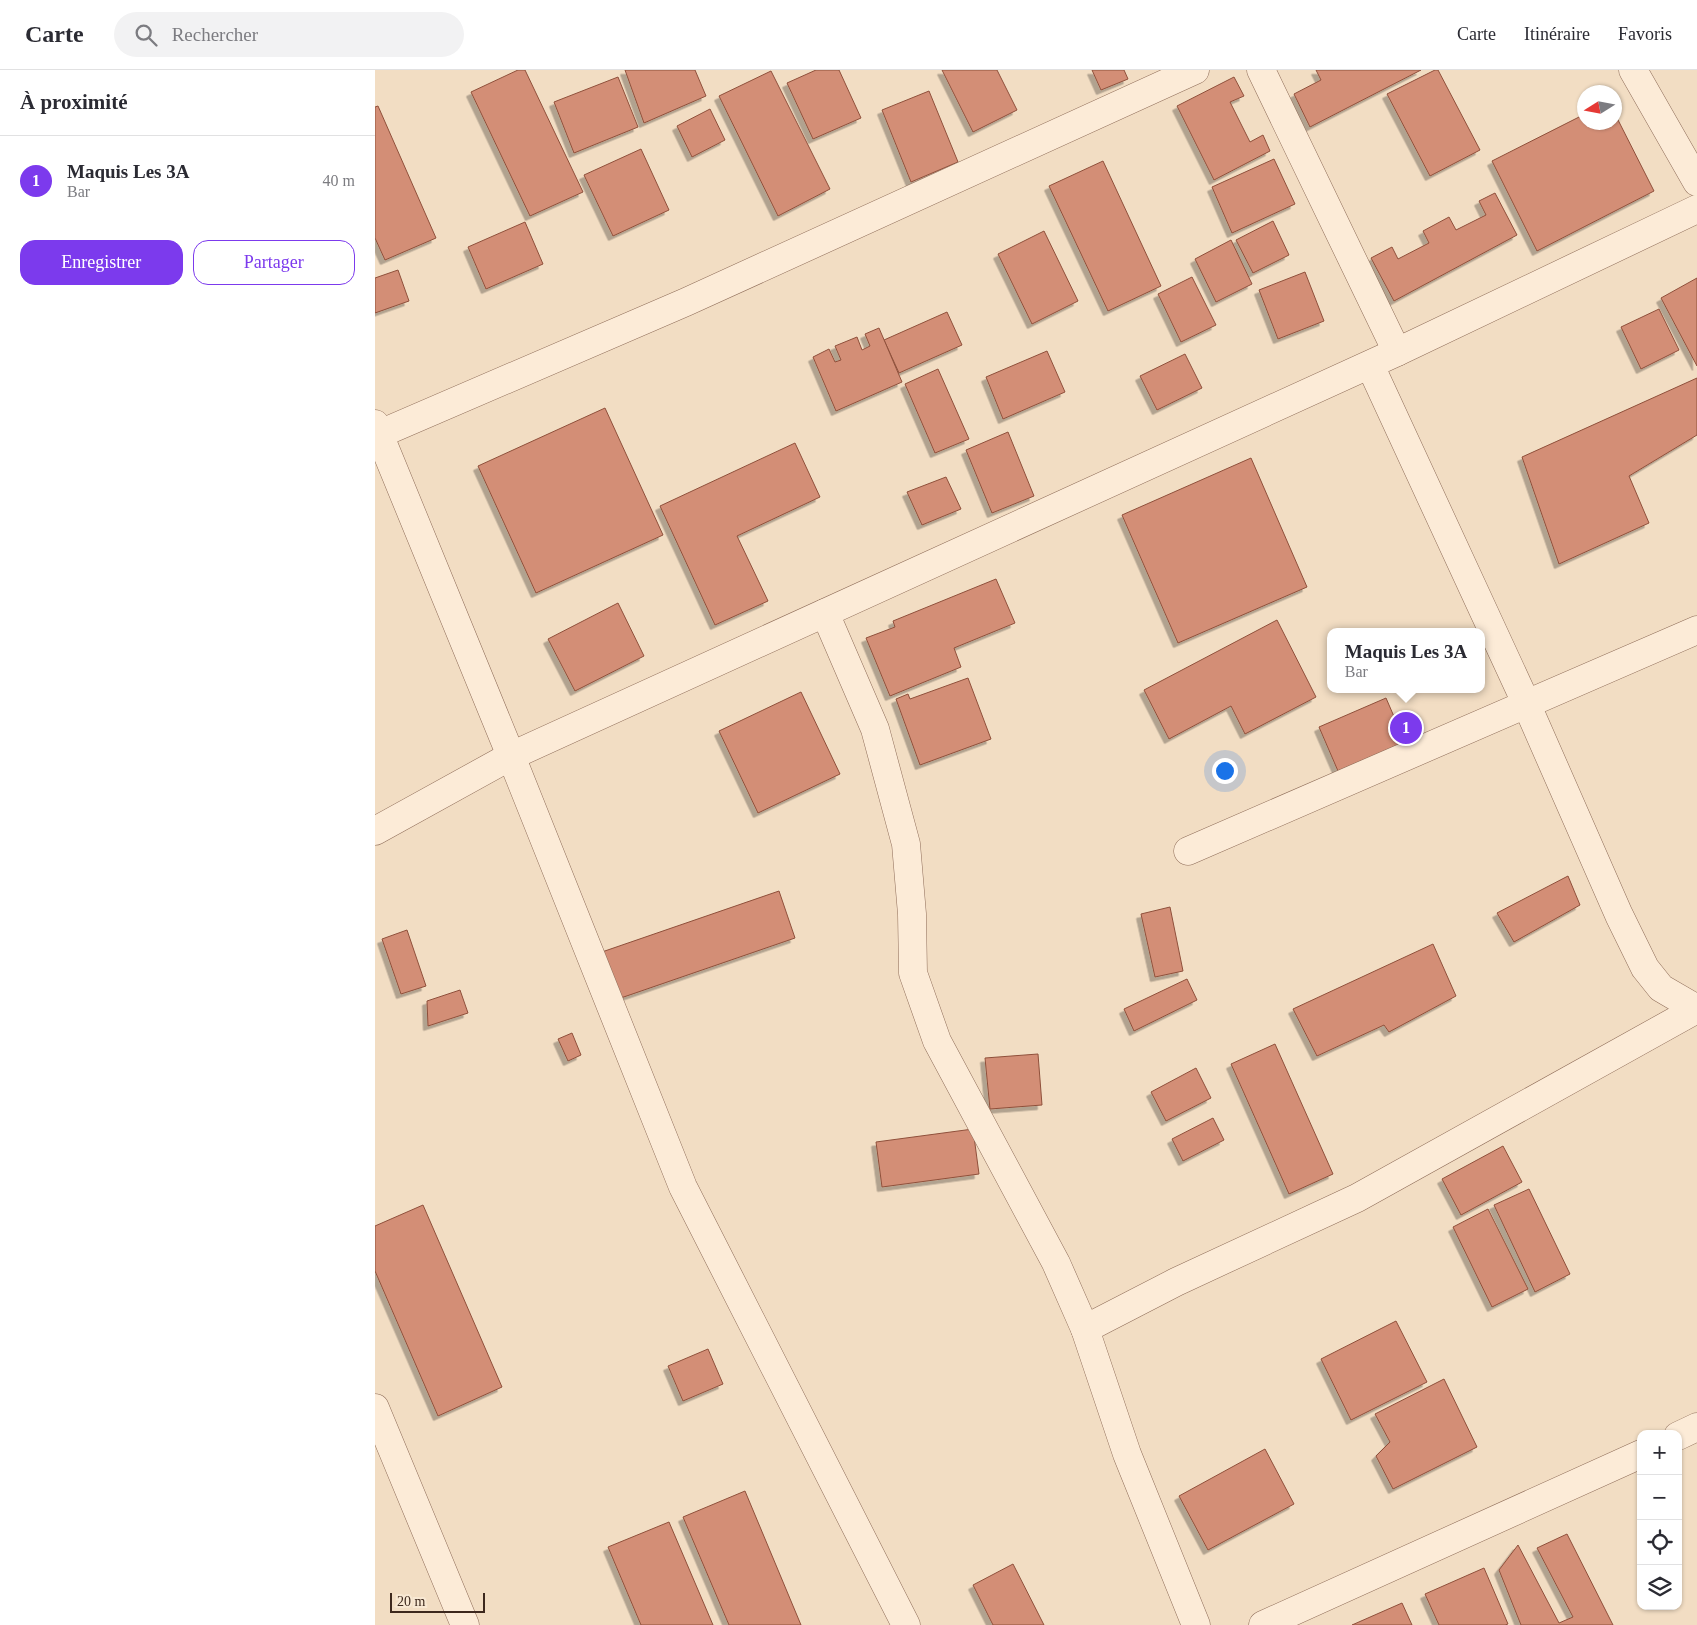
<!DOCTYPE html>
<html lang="fr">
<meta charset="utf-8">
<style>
:root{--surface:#fff;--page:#f2f2f3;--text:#2b2b33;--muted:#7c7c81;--line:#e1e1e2;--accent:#7c3aed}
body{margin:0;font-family:Georgia,serif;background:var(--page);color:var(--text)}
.controls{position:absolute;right:15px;bottom:15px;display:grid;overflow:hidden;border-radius:10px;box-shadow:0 1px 4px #0004}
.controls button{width:45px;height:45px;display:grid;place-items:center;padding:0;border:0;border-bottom:1px solid var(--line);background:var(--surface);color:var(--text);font:25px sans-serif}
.compass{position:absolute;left:1202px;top:15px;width:45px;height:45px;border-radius:50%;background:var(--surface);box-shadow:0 1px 4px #0004;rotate:259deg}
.scale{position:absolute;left:15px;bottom:12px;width:95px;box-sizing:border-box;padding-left:5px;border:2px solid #3d281d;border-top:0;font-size:14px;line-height:18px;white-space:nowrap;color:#3d281d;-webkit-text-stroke:4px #f8e8d3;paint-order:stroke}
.you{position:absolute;left:849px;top:700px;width:18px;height:18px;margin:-12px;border:4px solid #fff;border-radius:50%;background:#1a73e8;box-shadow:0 0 0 8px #1a73e833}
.badge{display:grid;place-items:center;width:32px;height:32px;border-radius:50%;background:var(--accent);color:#fff;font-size:16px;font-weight:700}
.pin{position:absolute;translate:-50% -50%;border:2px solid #fff;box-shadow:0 1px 5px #0006}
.popup{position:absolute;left:952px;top:558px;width:158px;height:65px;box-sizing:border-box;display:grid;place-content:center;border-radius:10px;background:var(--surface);filter:drop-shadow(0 1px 4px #0005);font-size:16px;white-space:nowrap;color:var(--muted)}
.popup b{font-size:19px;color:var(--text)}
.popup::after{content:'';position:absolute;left:50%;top:100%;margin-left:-10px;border:10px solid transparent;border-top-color:var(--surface)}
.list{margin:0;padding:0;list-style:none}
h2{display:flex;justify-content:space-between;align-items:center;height:65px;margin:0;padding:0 20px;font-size:21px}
h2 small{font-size:16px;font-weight:400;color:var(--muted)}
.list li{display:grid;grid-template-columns:32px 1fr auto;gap:15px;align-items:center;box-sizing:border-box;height:90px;padding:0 20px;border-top:1px solid var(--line)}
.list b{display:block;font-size:19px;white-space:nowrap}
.list p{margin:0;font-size:16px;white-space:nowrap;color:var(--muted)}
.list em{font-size:16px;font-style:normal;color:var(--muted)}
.actions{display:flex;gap:10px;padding:15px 20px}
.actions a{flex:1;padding:11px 0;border:1px solid var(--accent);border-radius:15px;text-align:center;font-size:18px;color:var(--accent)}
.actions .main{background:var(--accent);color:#fff}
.icon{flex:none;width:28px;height:28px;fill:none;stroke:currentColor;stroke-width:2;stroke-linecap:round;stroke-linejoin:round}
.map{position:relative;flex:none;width:1322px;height:1555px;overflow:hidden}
header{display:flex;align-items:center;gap:30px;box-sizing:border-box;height:70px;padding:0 25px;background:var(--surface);border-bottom:1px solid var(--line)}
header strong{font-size:24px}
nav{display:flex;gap:28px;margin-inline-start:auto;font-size:18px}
.search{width:350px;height:45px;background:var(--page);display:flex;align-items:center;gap:12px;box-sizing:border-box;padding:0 18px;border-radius:28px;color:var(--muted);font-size:19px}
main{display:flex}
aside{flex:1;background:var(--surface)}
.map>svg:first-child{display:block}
</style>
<header>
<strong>Carte</strong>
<div class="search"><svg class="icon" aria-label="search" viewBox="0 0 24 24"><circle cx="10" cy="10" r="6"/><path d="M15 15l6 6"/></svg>Rechercher</div>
<nav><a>Carte</a><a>Itinéraire</a><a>Favoris</a></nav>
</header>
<main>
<aside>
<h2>À proximité<small></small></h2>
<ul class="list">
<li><span class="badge">1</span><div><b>Maquis Les 3A</b><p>Bar</p></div><em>40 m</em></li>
</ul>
<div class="actions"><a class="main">Enregistrer</a><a>Partager</a></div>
</aside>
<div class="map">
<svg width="1322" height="1555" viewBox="0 0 1322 1555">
<defs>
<filter id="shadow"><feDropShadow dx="-4.5" dy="4.5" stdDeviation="0" flood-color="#0004"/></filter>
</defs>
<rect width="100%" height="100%" fill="#f2ddc3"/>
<!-- building -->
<g fill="#d38e76" stroke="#8f503b" filter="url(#shadow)">
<polygon points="143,0 150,0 208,122 155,146 96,22"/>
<polygon points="250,0 320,0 331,26 269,53"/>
<polygon points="441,0 464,0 486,48 438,69 412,13"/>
<polygon points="567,0 622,0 642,40 598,62"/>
<polygon points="717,0 749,0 753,9 726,20"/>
<polygon points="941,0 1046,0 935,57 919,24 946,10"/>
<polygon points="1060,0 1063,0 1105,80 1055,106 1012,24"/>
<polygon points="396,1 455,119 403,146 344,26"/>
<polygon points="243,7 263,57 199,83 179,32"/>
<polygon points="859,7 869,26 855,32 875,72 888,65 895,81 839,110 802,36"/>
<polygon points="554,21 583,92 536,112 507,40"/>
<polygon points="3,36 61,168 10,190 0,168 0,37"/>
<polygon points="335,39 350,70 317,87 302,56"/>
<polygon points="1210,44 1210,52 1240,52 1240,44 1279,121 1162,181 1117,91"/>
<polygon points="266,79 294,140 238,166 209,105"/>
<polygon points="899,89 920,134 857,163 837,117"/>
<polygon points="728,91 786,216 733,241 674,116"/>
<polygon points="1120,123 1142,165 1019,231 996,188 1017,177 1023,189 1054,173 1048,161 1074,147 1081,160 1111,145 1104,131"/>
<polygon points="898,151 914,185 878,203 861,170"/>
<polygon points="150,152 168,194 111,219 93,177"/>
<polygon points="669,161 703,231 657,254 623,184"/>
<polygon points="856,170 877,214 841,232 820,189"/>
<polygon points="23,200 34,231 0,243 0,208"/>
<polygon points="930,202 949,251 903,269 884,220"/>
<polygon points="817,207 841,255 806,272 783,224"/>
<polygon points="1322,208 1322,296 1286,228"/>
<polygon points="1284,239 1304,280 1266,299 1246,257"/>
<polygon points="572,242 587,275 524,303 509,270"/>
<polygon points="504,258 527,312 461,341 438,287 454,279 460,292 466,290 460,276 482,267 487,280 495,276 490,264"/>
<polygon points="672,281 690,322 628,349 611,307"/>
<polygon points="810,284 827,318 782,340 765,306"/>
<polygon points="563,299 594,369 560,383 530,314"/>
<polygon points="1322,308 1322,365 1254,406 1274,453 1184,494 1147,387"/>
<polygon points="230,338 288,465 161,523 103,396"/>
<polygon points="633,362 659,426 617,443 591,380"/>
<polygon points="420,373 445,427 362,466 393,531 340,555 285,436"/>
<polygon points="876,388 932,517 803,573 747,445"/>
<polygon points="571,407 586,439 547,455 532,422"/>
<polygon points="621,509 640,553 579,578 586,597 515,626 491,568 520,557 518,551"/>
<polygon points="243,533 269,586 200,621 173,569"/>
<polygon points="902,550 941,627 870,664 856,636 794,669 769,620"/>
<polygon points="593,608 616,669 545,695 521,629 533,624 535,629"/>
<polygon points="426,622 465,704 383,743 344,661"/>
<polygon points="1011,628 1030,672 963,701 944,657"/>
<polygon points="1193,806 1205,835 1139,872 1122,843"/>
<polygon points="404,821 420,868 240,930 224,883"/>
<polygon points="795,837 808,901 780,907 766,844"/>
<polygon points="32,860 51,916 26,924 7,869"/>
<polygon points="1058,874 1081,926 1014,962 1009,955 942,986 918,939"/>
<polygon points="812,909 822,930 759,961 749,939"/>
<polygon points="85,920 93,943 53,956 52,931"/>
<polygon points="197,963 206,985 193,991 183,969"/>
<polygon points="900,974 958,1104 914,1124 856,994"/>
<polygon points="663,984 667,1035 615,1039 610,988"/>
<polygon points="821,998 836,1028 791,1051 776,1022"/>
<polygon points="838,1048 849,1070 808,1091 797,1069"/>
<polygon points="598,1059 604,1104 507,1117 501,1072"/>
<polygon points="1128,1076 1147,1112 1086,1145 1067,1109"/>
<polygon points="1154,1119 1195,1204 1160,1222 1119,1135"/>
<polygon points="48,1135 127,1317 63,1346 0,1201 0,1156"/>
<polygon points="1113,1139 1153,1219 1117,1237 1078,1157"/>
<polygon points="1021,1251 1052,1312 976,1350 946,1289"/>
<polygon points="333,1279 348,1314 308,1331 293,1296"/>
<polygon points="1069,1309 1102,1377 1018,1419 1001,1386 1015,1372 1000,1344"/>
<polygon points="890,1379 919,1434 833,1480 804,1426"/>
<polygon points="370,1421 426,1555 354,1555 308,1447"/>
<polygon points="294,1452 338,1555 266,1555 233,1477"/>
<polygon points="1192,1464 1238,1555 1146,1555 1124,1500 1143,1475 1184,1553 1198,1547 1162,1478"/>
<polygon points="638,1494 669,1555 618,1555 598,1515"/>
<polygon points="1109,1498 1133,1554 1130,1555 1064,1555 1050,1524"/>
<polygon points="1027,1533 1037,1555 977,1555"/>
</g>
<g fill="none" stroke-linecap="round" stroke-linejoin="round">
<defs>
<g id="minor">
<polyline points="886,0 1022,282"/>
<polyline points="1258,0 1322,112"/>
<polyline points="995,295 1151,633 1244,845 1270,898 1286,918 1322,939"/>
<polyline points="0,354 136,686 308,1117 531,1555"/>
<polyline points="0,366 311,232 820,0"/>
<polyline points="450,543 500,659 531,774 537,844 538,903 562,971 681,1193 710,1259 752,1384 821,1555"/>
<polyline points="0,761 136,686 1022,282 1322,139"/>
<polyline points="813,781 1322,560"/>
<polyline points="710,1259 801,1212 982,1128 1322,939"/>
<polyline points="0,1338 90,1555"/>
<polyline points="1303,1366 1322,1357"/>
<polyline points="888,1555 1266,1384"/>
</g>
</defs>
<!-- minor casing -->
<use href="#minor" stroke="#8e6c58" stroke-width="29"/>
<!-- minor -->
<use href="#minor" stroke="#fcebd7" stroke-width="28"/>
</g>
</svg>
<div class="controls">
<button>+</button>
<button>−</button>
<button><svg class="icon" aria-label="locate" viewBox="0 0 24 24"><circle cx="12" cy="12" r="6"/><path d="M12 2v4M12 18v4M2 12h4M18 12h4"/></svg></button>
<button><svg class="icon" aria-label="layers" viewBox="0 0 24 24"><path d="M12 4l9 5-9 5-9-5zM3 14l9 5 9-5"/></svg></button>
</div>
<svg class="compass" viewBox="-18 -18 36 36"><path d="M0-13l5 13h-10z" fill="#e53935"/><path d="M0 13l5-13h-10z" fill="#7c7c81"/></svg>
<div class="scale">20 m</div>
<div class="you"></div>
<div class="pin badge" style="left:1031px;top:658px">1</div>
<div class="popup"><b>Maquis Les 3A</b>Bar</div>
</div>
</main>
